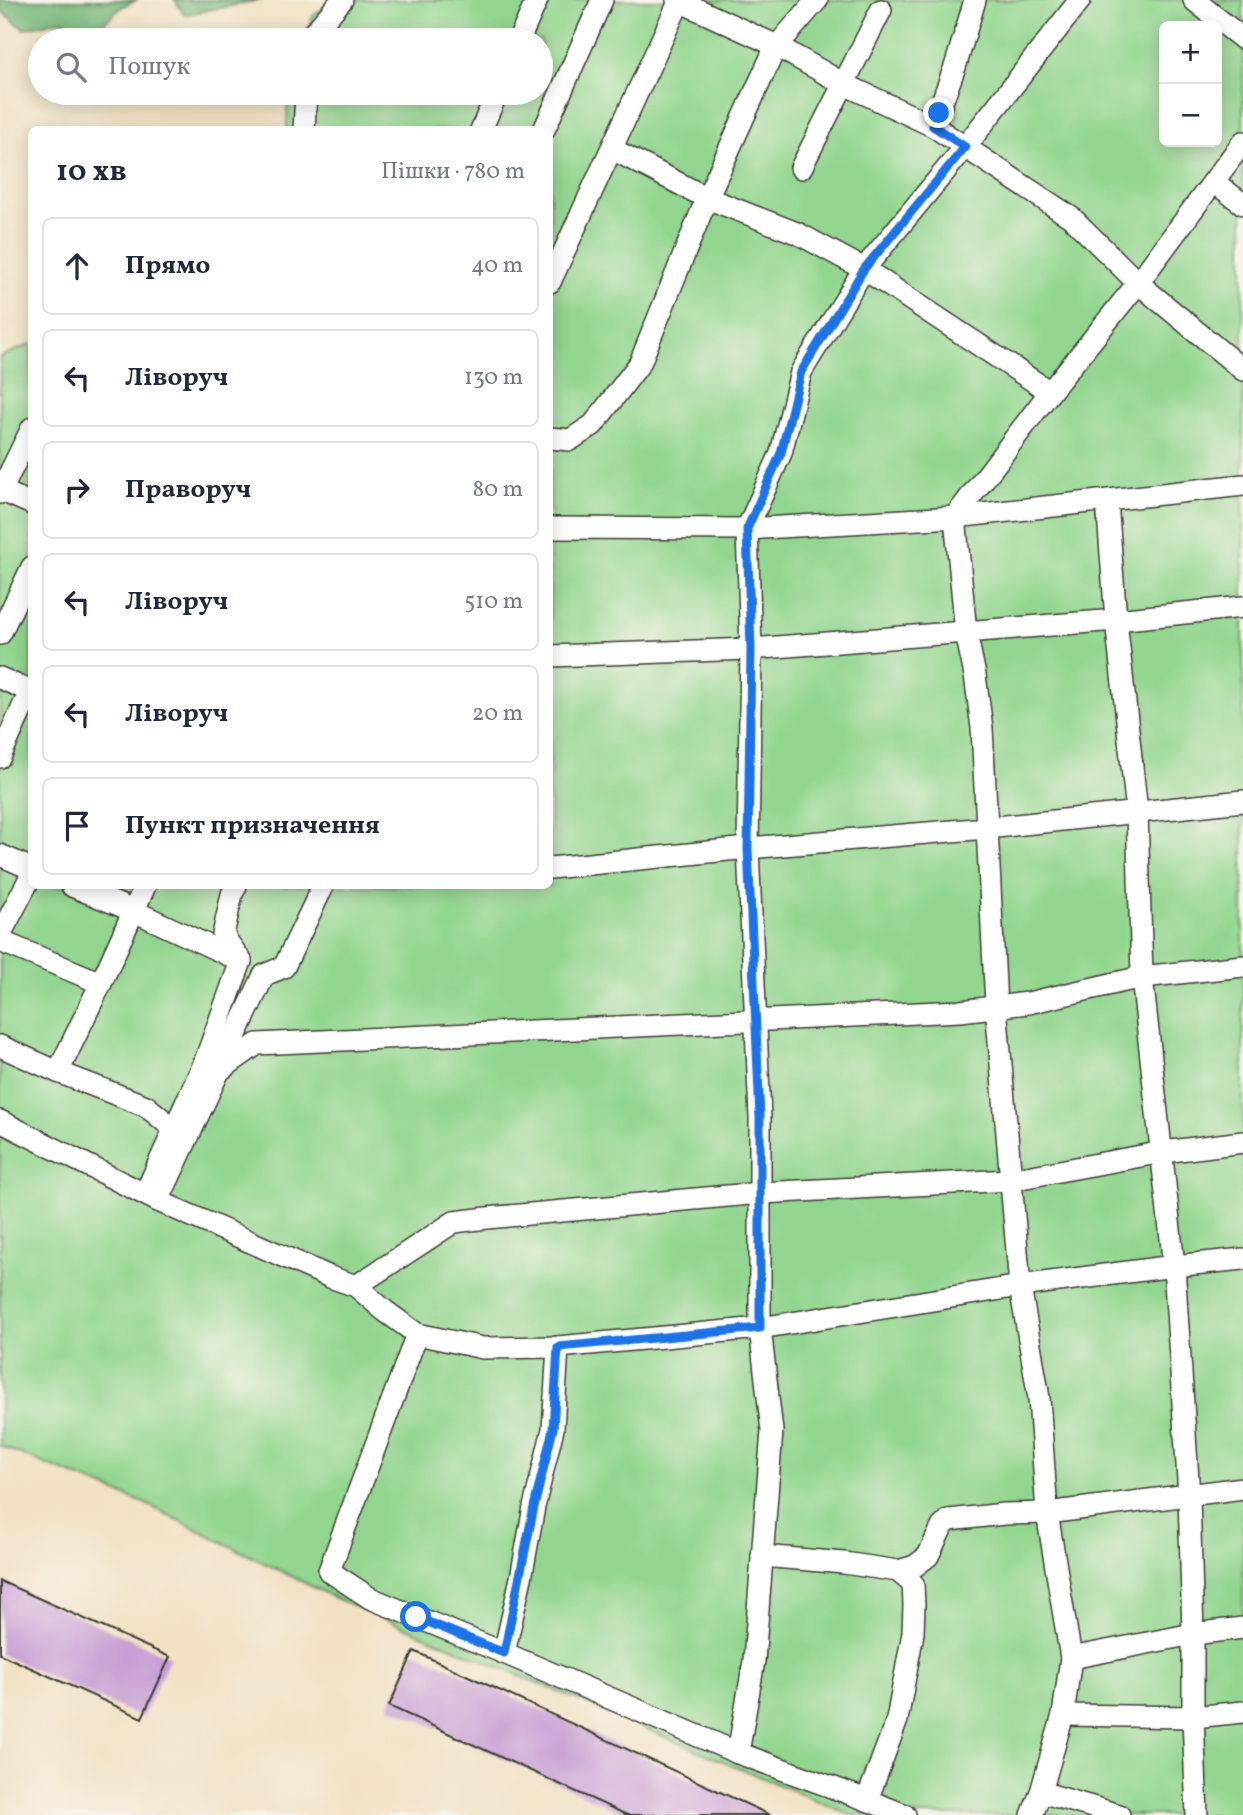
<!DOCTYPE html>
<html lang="uk">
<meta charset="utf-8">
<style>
:root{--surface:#fff;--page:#f6f6f7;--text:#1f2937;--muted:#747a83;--line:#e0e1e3}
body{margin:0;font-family:Vollkorn,serif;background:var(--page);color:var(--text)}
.controls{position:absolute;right:21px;top:21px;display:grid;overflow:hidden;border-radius:10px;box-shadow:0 4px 18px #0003}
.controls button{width:63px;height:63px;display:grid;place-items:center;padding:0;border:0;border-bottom:2px solid var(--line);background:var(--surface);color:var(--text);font:35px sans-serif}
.stop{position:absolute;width:21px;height:21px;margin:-16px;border:5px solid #1a73e8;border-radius:50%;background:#fff}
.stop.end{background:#1a73e8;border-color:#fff;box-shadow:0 2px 7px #0008}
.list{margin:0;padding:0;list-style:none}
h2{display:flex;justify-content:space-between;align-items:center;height:91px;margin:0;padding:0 28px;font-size:30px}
h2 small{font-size:23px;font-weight:400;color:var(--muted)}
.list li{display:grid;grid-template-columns:46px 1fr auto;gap:21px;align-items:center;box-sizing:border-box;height:98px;margin:0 14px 14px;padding:0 14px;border:2px solid var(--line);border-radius:10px}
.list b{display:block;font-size:26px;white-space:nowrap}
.list em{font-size:23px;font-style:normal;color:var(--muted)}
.icon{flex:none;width:38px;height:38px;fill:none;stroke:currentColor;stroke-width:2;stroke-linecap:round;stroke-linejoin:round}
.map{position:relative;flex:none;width:1243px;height:1815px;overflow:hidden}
.search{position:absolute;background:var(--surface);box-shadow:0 4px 18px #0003;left:28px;top:28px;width:525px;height:77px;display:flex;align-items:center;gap:18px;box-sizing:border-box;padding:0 24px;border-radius:38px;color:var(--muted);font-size:26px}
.panel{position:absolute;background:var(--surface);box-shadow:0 4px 18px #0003;left:28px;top:126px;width:525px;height:763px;border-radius:10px}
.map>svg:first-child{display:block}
</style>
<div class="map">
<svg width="1243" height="1815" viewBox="0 0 1243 1815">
<rect width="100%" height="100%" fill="#f7f3e8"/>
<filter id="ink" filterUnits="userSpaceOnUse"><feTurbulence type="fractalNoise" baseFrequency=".0143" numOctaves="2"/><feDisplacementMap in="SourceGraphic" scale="14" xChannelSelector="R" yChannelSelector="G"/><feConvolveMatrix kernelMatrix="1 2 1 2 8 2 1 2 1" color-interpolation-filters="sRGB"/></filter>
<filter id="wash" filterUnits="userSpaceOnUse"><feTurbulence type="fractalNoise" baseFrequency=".00686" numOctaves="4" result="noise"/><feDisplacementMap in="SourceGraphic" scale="28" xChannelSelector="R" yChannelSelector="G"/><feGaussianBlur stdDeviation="1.57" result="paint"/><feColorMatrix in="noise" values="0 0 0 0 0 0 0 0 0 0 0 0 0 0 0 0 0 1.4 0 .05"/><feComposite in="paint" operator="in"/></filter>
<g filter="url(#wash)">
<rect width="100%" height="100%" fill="#f2e1c4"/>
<!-- green -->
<path fill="#91d58e" stroke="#567855" stroke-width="2" fill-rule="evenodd" d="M335,0H1243V1815H851L333,1597L146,1504L0,1446V357L31,344L32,886H550V130L287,129L288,93H541V40H304L313,16ZM1164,26H1217V142H1164Z"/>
<!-- forest -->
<g fill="#74b679" stroke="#48694a" stroke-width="2">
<polygon points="0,0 137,0 123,6 95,31 60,20 24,29 0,10"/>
<polygon points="175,0 261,0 184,15"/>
</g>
<g id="blocks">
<!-- building -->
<g fill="#c89ed5">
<polygon points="0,1581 170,1657 142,1718 0,1654"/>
<polygon points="414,1651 770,1815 627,1815 389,1706"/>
</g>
</g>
</g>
<g filter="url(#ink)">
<use href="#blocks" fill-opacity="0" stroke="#3c3a35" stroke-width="2"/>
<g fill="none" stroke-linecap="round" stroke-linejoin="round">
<defs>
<g id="minor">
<polyline points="677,0 777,46 844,84 933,126 965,147 1072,218 1138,283 1243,370"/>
<polyline points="1194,0 1243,39"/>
<polyline points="310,40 310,37 342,0"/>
<polyline points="519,40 537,0"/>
<polyline points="933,126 956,64 975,0"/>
<polyline points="304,130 306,93"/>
<polyline points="481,130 497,93"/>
<polyline points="544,130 602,0"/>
<polyline points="612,149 707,198 799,234 864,269 1050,392"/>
<polyline points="801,168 881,10"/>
<polyline points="1214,182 1243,204"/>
<polyline points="550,282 680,0"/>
<polyline points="550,438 570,440 593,425 640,363 707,198 772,55 777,46 817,0"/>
<polyline points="0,490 32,504"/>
<polyline points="0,493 32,428"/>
<polyline points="1107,501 1116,620 1137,812 1142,977 1174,1266 1189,1495 1193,1634 1193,1717 1197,1815"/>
<polyline points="550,528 747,529 955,517 1243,485"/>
<polyline points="0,634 32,567"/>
<polyline points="550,656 751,649 1116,620 1243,607"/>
<polyline points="0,678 32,692"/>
<polyline points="0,757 32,687"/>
<polyline points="0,855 32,869"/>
<polyline points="550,868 748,848 987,828 1243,801"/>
<polyline points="72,886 134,911 241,961"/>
<polyline points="0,935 32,874"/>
<polyline points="0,941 101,983"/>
<polyline points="0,1046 58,1072 146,1106 174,1129"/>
<polyline points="205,1061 219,1071 257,1044 960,1011 1028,1003 1142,977 1243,966"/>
<polyline points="58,1072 101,983 145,886"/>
<polyline points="0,1121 158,1201 330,1277 356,1286 385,1311 417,1334 483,1348 558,1347 760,1328 1020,1286 1174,1266 1243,1259"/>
<polyline points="145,1194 205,1061 241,961 223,935 232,894 236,886"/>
<polyline points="158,1201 264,975 284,967 323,886"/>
<polyline points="356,1286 454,1222 487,1218 761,1193 1010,1180 1163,1152 1243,1142"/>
<polyline points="417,1334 329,1571 370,1598 504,1653 738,1753 867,1800 897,1720 913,1633 914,1605 913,1584 898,1571 844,1563 762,1556"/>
<polyline points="898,1571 915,1566 928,1556 942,1527 949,1520 1004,1514 1047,1513 1243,1488"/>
<polyline points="504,1653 521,1578 534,1507 553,1429 558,1347"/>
<polyline points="1071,1658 1193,1634 1243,1628"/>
<polyline points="1063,1715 1193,1717 1243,1712"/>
<polyline points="738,1753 754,1661 772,1431 760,1328 760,1117 748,848 751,649 747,529 781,453 801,372 864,269 965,147 1080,0"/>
<polyline points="1041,1792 1119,1815"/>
<polyline points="867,1800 905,1815"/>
<polyline points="1032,1815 1041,1792 1063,1715 1071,1658 1047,1513 1039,1398 1020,1286 996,1006 982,728 975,675 966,633 955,517 1050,392 1138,283 1243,142"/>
</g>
</defs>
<!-- minor casing -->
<use href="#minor" stroke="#3c3a35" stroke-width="24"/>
<!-- minor -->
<use href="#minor" stroke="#fff" stroke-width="21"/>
</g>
</g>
<g fill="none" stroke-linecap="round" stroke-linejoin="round" filter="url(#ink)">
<!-- route -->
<polyline stroke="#1a73e8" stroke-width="9" points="416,1617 504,1653 534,1507 553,1429 558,1347 760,1328 760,1117 748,848 751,649 747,529 781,453 801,372 864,269 965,147 933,126 939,113"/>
</g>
</svg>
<div class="controls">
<button>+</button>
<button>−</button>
</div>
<div class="stop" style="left:416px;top:1617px"></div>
<div class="stop end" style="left:939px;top:113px"></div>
<div class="search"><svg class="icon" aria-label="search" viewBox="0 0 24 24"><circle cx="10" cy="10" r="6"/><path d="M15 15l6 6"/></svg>Пошук</div>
<section class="panel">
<h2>10 хв<small>Пішки · 780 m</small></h2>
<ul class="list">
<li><svg class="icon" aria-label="ahead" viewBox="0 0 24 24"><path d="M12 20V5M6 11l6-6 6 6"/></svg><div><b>Прямо</b></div><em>40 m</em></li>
<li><svg class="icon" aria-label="left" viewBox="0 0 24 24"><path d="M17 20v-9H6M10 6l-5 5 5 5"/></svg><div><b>Ліворуч</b></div><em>130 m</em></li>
<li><svg class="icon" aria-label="right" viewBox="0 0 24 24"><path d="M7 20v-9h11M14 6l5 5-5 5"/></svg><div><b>Праворуч</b></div><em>80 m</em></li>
<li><svg class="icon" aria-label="left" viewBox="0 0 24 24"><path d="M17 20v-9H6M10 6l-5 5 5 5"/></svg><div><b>Ліворуч</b></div><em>510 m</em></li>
<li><svg class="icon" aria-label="left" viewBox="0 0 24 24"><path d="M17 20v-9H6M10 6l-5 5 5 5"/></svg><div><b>Ліворуч</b></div><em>20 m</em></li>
<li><svg class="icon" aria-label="arrive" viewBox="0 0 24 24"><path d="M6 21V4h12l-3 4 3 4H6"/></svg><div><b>Пункт призначення</b></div></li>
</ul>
</section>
</div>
